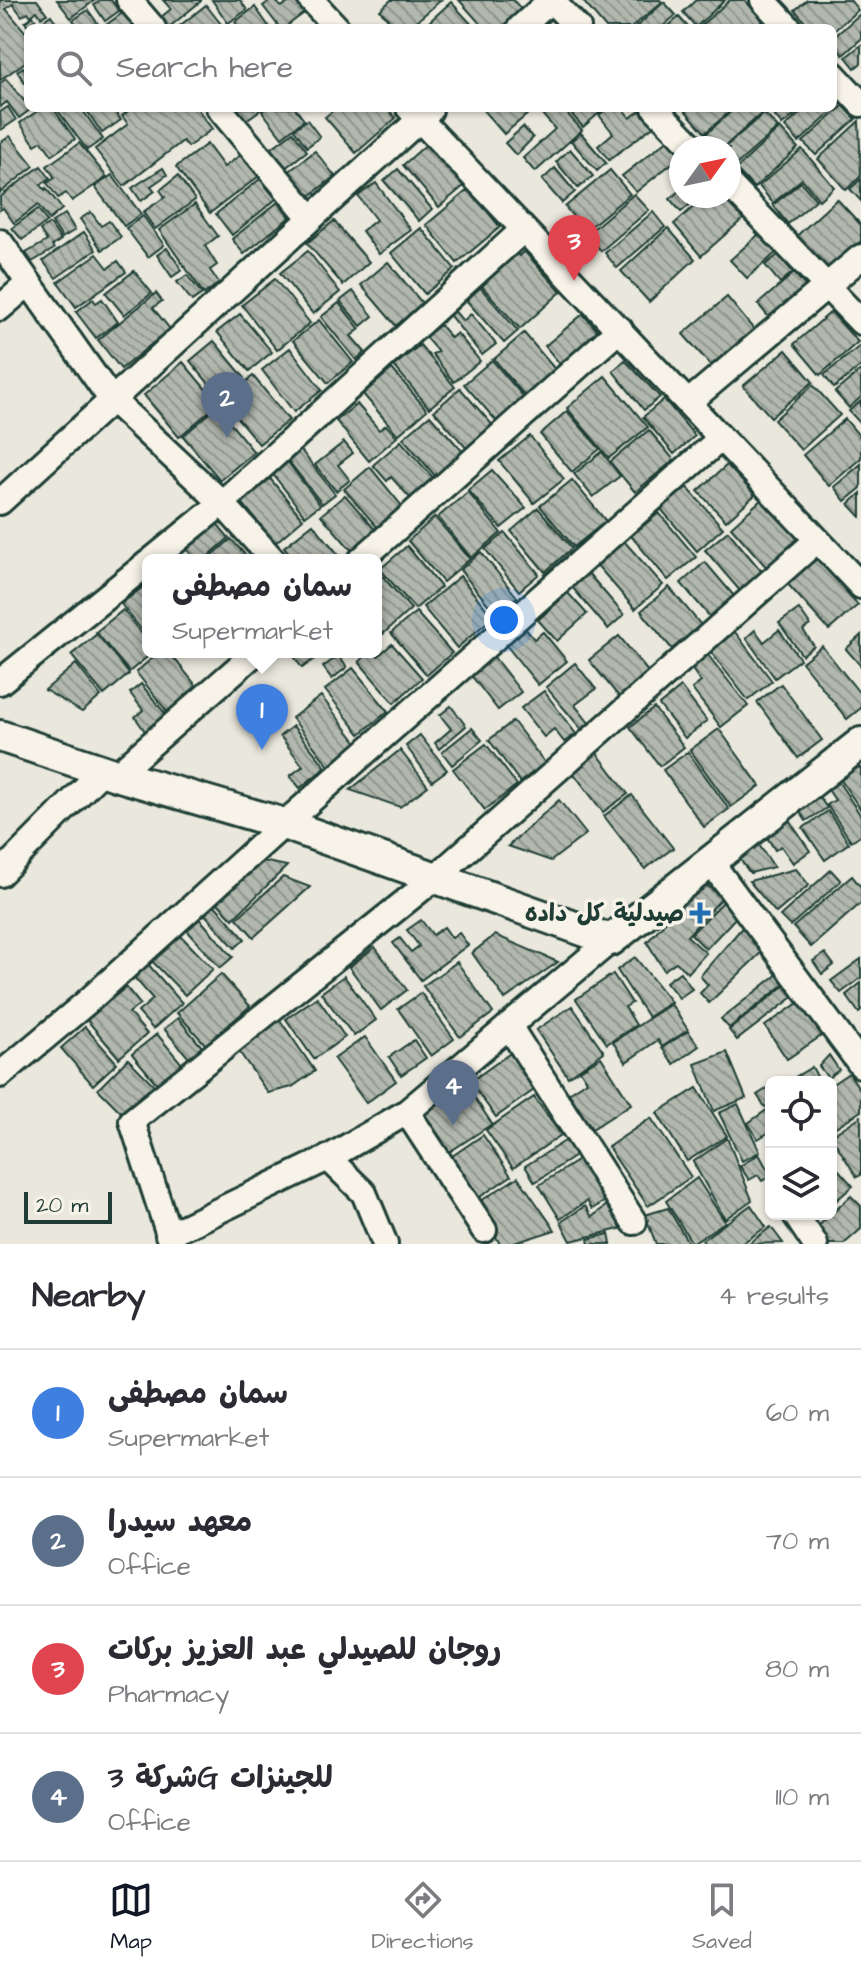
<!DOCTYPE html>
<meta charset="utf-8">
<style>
:root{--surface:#fff;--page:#f2f2f3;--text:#2b2b33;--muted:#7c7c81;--line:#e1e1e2;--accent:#111827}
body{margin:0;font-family:"Architects Daughter","Playpen Sans Arabic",sans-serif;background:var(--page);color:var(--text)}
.controls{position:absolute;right:24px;bottom:24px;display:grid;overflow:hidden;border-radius:12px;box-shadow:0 2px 6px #0004}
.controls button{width:72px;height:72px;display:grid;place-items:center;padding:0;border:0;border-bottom:2px solid var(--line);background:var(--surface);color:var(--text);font:40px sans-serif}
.compass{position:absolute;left:669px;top:136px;width:72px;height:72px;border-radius:50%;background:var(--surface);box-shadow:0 2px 6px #0004;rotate:57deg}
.scale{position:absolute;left:24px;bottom:20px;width:88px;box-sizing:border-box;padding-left:8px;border:4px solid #1f3d34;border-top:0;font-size:22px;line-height:28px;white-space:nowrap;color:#1f3d34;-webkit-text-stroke:6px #f7f3e8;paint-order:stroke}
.you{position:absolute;left:504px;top:620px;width:28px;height:28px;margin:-20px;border:6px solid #fff;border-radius:50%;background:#1a73e8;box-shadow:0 0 0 12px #1a73e833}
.badge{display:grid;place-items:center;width:52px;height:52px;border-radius:50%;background:var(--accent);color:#fff;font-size:26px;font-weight:700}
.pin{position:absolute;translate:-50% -66px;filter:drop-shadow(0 2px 4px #0008)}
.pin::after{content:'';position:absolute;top:42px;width:28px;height:24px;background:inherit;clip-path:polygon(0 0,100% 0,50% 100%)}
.popup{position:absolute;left:142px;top:554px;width:240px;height:104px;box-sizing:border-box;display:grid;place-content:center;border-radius:12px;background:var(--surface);filter:drop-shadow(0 2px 6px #0005);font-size:26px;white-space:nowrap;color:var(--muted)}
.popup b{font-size:30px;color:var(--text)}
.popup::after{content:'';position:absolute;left:50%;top:100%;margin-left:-16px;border:16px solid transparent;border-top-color:var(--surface)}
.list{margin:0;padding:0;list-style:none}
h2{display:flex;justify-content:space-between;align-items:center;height:104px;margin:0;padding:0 32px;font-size:34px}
h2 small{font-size:26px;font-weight:400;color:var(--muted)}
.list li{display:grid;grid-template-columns:52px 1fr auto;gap:24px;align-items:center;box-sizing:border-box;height:128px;padding:0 32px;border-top:2px solid var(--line)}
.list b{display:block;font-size:30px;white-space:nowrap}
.list p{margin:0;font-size:26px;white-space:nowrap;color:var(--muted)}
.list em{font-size:26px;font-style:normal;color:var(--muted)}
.icon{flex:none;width:44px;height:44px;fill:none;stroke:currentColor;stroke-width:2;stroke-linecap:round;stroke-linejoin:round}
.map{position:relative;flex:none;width:861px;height:1244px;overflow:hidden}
.search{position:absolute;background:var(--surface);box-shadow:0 2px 6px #0004;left:24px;right:24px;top:24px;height:88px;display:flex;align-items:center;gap:20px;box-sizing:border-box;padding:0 28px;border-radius:12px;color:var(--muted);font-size:30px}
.sheet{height:616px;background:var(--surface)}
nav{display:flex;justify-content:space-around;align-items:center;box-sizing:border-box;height:112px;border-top:2px solid var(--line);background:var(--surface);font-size:22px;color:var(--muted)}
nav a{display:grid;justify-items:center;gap:4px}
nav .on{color:var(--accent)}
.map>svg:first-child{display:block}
</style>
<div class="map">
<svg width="861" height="1244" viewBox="0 0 861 1244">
<defs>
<pattern id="building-back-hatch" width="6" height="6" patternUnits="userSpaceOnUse" patternTransform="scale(2)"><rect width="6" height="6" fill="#b2b8ae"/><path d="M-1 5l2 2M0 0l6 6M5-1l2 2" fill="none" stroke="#90978e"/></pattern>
</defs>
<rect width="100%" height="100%" fill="#eae8dd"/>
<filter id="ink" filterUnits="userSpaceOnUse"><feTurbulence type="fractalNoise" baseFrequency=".0125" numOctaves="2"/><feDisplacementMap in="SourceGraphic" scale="16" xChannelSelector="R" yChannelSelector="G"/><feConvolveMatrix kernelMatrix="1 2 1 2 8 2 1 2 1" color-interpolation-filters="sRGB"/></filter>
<g filter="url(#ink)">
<!-- building -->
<g fill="url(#building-back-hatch)" stroke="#1f3d34" stroke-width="2">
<polygon points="0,0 37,0 47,14 41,17 37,11 31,16 28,12 22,16 13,4 6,9 28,35 28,60 0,80"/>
<polygon points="57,0 95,0 71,18"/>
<polygon points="100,0 111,0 119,11 105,21 94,5"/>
<polygon points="163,0 201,0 201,1 168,28 160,18 171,9"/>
<polygon points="212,0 240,0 247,10 228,23"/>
<polygon points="271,0 275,0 281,7 294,0 304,13 284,28 280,28 263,6"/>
<polygon points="391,0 441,0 409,28 396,28 380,10"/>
<polygon points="459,0 513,0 522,10 501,28 484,28"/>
<polygon points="582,0 660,0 662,2 631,28 606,28"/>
<polygon points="696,0 725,0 696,27 683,12"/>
<polygon points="730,0 745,0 763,21 755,28 745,28 742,24 737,28 698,28"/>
<polygon points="807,0 850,0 858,10 833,31 833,28 810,28 795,10"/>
<polygon points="451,2 475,28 437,28 430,21"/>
<polygon points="664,2 676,15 661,28 635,28"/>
<polygon points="206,5 224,28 177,28"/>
<polygon points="255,7 270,28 239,28 235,22"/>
<polygon points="88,10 101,28 79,28 73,20"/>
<polygon points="125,11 138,28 102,28"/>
<polygon points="861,13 861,39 843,55 833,43 833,38"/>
<polygon points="51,15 60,28 30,28 25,22 33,16 38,24"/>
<polygon points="679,17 689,28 666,28"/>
<polygon points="861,45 861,63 855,68 846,57"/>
<polygon points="23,67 28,74 28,88 17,71"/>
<polygon points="6,79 31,109 19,118 7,102 0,107 0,83"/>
<polygon points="833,93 842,103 799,142 785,127 806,108 833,108"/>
<polygon points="844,105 856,119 816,155 803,142"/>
<polygon points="8,107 16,120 1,130 0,112"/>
<polygon points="42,108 53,108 75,139 52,155 42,141 35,145 20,123"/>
<polygon points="56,108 81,108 103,139 87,150"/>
<polygon points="85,108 113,108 121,120 102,133"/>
<polygon points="132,108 197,108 212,129 188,147 183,141 124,186 95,149 128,124 122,116"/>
<polygon points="237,108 263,108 246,120"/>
<polygon points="266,108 295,108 304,120 282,137 262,111"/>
<polygon points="336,108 387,108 396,118 356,153 325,117"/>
<polygon points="481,108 535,108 504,134"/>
<polygon points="546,108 562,108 582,130 535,172 523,158 555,129 541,113"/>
<polygon points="566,108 605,108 583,127"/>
<polygon points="608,108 622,108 630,118 644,108 656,124 609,160 598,146 613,133 599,115"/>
<polygon points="683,108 734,108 705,133"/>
<polygon points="735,108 758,108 762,113 723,148 719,148 706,134"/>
<polygon points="768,108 804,108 782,125"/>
<polygon points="764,113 778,128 735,166 729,159 729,148 724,148"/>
<polygon points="307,120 320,137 307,147 294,129"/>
<polygon points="859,121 861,176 846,190 818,159"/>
<polygon points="523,127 533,138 516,155 505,143"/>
<polygon points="780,128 798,148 754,188 736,169"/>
<polygon points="293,132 307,151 280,172 265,153"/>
<polygon points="581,133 606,163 597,171 571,141"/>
<polygon points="10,136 34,166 0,193 0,143"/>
<polygon points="669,139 681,156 636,192 622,176"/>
<polygon points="429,142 465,185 439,207 403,165"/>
<polygon points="79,143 107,177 72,201 66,193 58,198 47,183 55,178 47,166"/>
<polygon points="207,144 224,167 242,154 259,176 210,213 176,167"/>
<polygon points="570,149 593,176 578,188 556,162"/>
<polygon points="802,149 834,187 819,200 802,179 773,203 759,186"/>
<polygon points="315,151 335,176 301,203 282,177"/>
<polygon points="41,166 50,178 41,185 45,190 46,188 62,209 49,220 38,205 14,223 3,208 0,210 0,197"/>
<polygon points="163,168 167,175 151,186 155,191 141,201 132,188"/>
<polygon points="555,168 575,192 562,203 542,180"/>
<polygon points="398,169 432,209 419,221 384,181"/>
<polygon points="610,170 630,194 585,231 565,207"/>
<polygon points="112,175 141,214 124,226 95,187"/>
<polygon points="178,176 195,200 155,229 143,212 165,197 160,190"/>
<polygon points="260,179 276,199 232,235 216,214"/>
<polygon points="861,179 861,201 850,189"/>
<polygon points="801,182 816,200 788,224 773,205"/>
<polygon points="376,183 411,230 379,254 362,231 376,220 358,196"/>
<polygon points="469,189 500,227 457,263 426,225"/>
<polygon points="681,189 681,196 700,196 681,212 670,199"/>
<polygon points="634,194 649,210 601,251 587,234"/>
<polygon points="706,196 724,196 744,218 701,256 674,224"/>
<polygon points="837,199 861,225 861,241 822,277 790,242"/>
<polygon points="278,202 290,217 244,254 232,239"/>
<polygon points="195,204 218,236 205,246 217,265 210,270 219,283 204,294 159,230"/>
<polygon points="38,209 47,222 22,240 12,228"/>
<polygon points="91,212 101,226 109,221 121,237 102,250 80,219"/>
<polygon points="653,212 665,227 617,268 605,253"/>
<polygon points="65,214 75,230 62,238 52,222"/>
<polygon points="143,216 164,245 148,257 126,228"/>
<polygon points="334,221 369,262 343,285 307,243"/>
<polygon points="50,224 61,240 52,246 54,249 32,262 26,253 47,241 40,230"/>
<polygon points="421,228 455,269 425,294 391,253"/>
<polygon points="668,228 695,259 649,302 621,271"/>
<polygon points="84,232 96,250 56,278 43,261"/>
<polygon points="759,234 776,253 747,278 730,260"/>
<polygon points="167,248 182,270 172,277 157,255"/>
<polygon points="308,251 340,292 313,314 280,273"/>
<polygon points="524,251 561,292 520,329 481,285 516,253 519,256"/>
<polygon points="97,254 108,268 118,261 126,272 76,307 58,282"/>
<polygon points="778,255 793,272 780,283 765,265"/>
<polygon points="388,262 422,303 396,326 361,285"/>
<polygon points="134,271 152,293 124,315 106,293"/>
<polygon points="794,273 808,289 771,320 758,304"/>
<polygon points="187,275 202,294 192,301 177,282"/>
<polygon points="275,279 310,323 277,350 242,305"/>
<polygon points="480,287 518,331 504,343 466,300"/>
<polygon points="353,291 373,316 361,326 340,301"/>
<polygon points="156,293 162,301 153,308 170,329 121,369 98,340"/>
<polygon points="727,297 756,332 713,368 683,334"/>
<polygon points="93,299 96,303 102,299 118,322 96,338 76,312"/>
<polygon points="339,303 360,329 351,336 365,352 356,360 321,317"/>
<polygon points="451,307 463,321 471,314 496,344 482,355 446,311"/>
<polygon points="831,312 858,342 820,375 794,344"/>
<polygon points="240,314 272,352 249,371 217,332"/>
<polygon points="583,314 603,337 564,369 545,346"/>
<polygon points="319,320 353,362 328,383 293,341"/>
<polygon points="440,325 451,338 457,333 480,361 454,382 432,354 438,352 425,337"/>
<polygon points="524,333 559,374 528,400 494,359"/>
<polygon points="214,341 244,377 220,397 190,361"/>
<polygon points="420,345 455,387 429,408 394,366"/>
<polygon points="861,345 861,366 834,388 824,375"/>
<polygon points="290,348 322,390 294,412 262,370"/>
<polygon points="786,350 813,382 771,417 743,386"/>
<polygon points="492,360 527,401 500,425 464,384"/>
<polygon points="625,360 660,397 644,410 613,371"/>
<polygon points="183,362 218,404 179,437 144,395"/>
<polygon points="392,369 427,410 398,435 363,394"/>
<polygon points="861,370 861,397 849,408 835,392"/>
<polygon points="253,376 289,420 259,444 223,401"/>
<polygon points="605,376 648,427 609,458 567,408"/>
<polygon points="813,385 840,415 801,450 774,420"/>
<polygon points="460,388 495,428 469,451 434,411"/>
<polygon points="664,399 695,436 674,454 643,417"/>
<polygon points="861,401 861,424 849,411"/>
<polygon points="357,404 379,430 386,425 397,437 369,461 336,421"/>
<polygon points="217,407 254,452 220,480 183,436"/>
<polygon points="567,411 600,449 572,472 540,434"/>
<polygon points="430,415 464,453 436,477 403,438"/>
<polygon points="845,419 861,438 861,458 829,486 803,455"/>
<polygon points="649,430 674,460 635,492 610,462"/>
<polygon points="530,436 564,479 534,503 499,461"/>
<polygon points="401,441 435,480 412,500 391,477 387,481 373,465"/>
<polygon points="344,442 353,453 338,465 350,480 336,491 315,465"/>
<polygon points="300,449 335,494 322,504 287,459"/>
<polygon points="602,452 620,476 593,497 574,474"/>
<polygon points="287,461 320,505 305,516 272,473"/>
<polygon points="861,464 861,488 845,501 834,487"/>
<polygon points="727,465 755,495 726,521 698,491"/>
<polygon points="370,467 402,506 377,527 344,489"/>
<polygon points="492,470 526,508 501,528 468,490"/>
<polygon points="268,476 303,519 275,543 240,500"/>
<polygon points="572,480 606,521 574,547 540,506"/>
<polygon points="687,487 723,528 697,551 661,509"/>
<polygon points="468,492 501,533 471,558 438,517"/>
<polygon points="861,493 861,517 849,504"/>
<polygon points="345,495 378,533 354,553 321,515"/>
<polygon points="762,499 801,542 769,570 731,527"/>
<polygon points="538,508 572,548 545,572 511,531"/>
<polygon points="659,513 696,557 668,580 631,536"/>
<polygon points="435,517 470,559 443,582 408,541"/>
<polygon points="214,520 229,538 204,560 196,560 184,546"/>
<polygon points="313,524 343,560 295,560 284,547"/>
<polygon points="728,531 763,573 741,592 705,550"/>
<polygon points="505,533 539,574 519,591 485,549"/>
<polygon points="231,539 250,560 207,560"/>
<polygon points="623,540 663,585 635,609 596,564"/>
<polygon points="407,546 441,587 415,609 380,569"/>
<polygon points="481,552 517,597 496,614 460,570"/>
<polygon points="815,555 858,605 829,630 785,581"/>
<polygon points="705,562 734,596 710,617 681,583"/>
<polygon points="378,571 411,609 383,634 376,626"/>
<polygon points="588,573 624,615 608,629 572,587"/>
<polygon points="460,576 493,617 457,648 423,607"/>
<polygon points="148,583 148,638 121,604"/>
<polygon points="669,587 701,625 672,649 641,611"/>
<polygon points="568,593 587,614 557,641 538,620"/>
<polygon points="799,609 810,625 803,630 814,646 802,655 779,623"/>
<polygon points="123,610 148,642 148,652 153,652 129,672 96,632"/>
<polygon points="416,612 452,653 427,675 391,633"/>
<polygon points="522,624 534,639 543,632 567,661 538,685 502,640"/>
<polygon points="755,630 764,642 779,630 800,659 775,678 746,638"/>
<polygon points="735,632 772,681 748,700 710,651"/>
<polygon points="97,634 129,674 104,695 71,655"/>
<polygon points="861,635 861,666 846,649"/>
<polygon points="619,636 650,674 620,698 589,660"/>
<polygon points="392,644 422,678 394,703 359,662 370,652 378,656"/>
<polygon points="822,646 861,695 861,708 847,719 802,662"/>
<polygon points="160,652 169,652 199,689 169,714 136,672"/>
<polygon points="291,652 314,652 317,657 302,668"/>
<polygon points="490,652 521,692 498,710 467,670"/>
<polygon points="708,655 748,706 721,727 692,689 701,682 691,668"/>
<polygon points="338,656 347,667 332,679 323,667"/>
<polygon points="575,663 596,689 575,705 589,723 581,729 546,687"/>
<polygon points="76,664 101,696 82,712 45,690"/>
<polygon points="353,668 388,711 360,734 325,690"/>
<polygon points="141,684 168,717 147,734 135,717 143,710 130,693"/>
<polygon points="781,684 822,740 798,758 757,702"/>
<polygon points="681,687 707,721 685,738 659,705"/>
<polygon points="544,691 576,734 564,742 554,729 544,737 521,708"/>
<polygon points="321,696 358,744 329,766 292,718"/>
<polygon points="451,706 466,726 439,749 435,743 451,729 440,715"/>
<polygon points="654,708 684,747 660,766 630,727"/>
<polygon points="513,721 545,763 520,782 489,740"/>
<polygon points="293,726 326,767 300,788 290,776 303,766 280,736"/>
<polygon points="472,728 482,740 452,765 442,752"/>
<polygon points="719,729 760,786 731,807 690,750"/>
<polygon points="420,735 447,770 432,781 406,746"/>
<polygon points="486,744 517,785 485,810 453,769"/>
<polygon points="594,749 628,794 603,812 569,767"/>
<polygon points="400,750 428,786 400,807 350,790"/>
<polygon points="688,752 729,809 704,827 663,770"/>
<polygon points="859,767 861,769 861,810 840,779"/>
<polygon points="834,775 861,816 861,835 851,841 827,805 835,800 823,782"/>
<polygon points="817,794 827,808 806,821 797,807"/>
<polygon points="632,795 673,848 645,869 604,816"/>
<polygon points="559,800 586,834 551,861 508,846"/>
<polygon points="828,811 849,843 825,860 803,828"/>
<polygon points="785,814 810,851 793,863 781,846 775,850 762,829"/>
<polygon points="759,845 774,867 750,873 739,858"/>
<polygon points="252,859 287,866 233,919 213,898"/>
<polygon points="796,869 809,885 776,913 749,881"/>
<polygon points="831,870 841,881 790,926 780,916"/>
<polygon points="852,876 861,887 861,903 811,947 793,927"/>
<polygon points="283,877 310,887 254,937 237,918"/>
<polygon points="702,881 722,898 687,936 706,953 688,973 676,962 664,970 647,942"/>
<polygon points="725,900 739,914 706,949 691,934"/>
<polygon points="212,902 245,939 235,948 202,911"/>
<polygon points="199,918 233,957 220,968 186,929"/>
<polygon points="421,920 433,935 444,927 452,938 459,933 468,945 421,980 393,943 400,938 411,952 419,946 407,930"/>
<polygon points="746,923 767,947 709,1003 700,993 708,985 700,976"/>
<polygon points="180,935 213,969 185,995 152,961"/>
<polygon points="495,935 558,962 505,999 472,953"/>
<polygon points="375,947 407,990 381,1010 349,967"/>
<polygon points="825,953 834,965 822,974 813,961"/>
<polygon points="635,957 671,1002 648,1017 617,970"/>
<polygon points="861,959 861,978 841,993 831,981"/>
<polygon points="457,962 493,1013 460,1037 423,986"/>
<polygon points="147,963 182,1003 153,1029 138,1012 153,999 133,976"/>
<polygon points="680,972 692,989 679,998 666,982"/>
<polygon points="779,973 787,982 729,1028 721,1019"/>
<polygon points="221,974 250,1006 206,1045 177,1013"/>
<polygon points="613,974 632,1003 625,1007 636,1025 607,1044 576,999"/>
<polygon points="344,976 376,1020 354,1036 321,993"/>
<polygon points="788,983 797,994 737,1040 729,1030"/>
<polygon points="861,983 861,1011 859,1013 846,995"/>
<polygon points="126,987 140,1004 129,1013 147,1034 119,1058 87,1020"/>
<polygon points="421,993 454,1039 431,1056 398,1009"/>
<polygon points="317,997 345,1037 314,1059 286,1019"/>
<polygon points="804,999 827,1032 787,1059 765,1026"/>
<polygon points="671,1004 688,1030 662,1047 658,1040 626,1062 613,1042"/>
<polygon points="572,1006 604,1052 568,1077 536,1030"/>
<polygon points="178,1018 202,1047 189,1058 164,1029"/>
<polygon points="280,1020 315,1071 292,1087 268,1093 238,1050"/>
<polygon points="85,1027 117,1063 93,1085 61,1048"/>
<polygon points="688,1031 699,1046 674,1064 662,1048"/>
<polygon points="157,1034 182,1064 157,1084 132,1054"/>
<polygon points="365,1037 396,1081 366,1103 334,1059"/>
<polygon points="414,1040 426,1058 401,1075 389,1057"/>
<polygon points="516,1049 541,1085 496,1117 470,1082"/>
<polygon points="727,1052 746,1098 714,1111 695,1064"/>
<polygon points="829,1055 839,1070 828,1078 819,1066"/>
<polygon points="601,1057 631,1104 592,1129 569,1093 587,1081 580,1070"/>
<polygon points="128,1059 155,1086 125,1116 98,1089"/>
<polygon points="812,1067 820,1082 787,1082"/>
<polygon points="849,1073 861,1091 861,1111 831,1130 831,1085"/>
<polygon points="467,1086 492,1124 440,1158 410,1111 446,1087"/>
<polygon points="771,1086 771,1104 765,1107 757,1095"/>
<polygon points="697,1088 727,1136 687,1161 657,1113"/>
<polygon points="534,1097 561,1135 513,1168 486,1130"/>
<polygon points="738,1104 760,1152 742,1161 719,1113"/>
<polygon points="771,1107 771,1131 758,1139 748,1123"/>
<polygon points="861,1116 861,1175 857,1177 831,1136"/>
<polygon points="651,1118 691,1177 648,1206 608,1147"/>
<polygon points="483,1135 511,1176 469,1204 442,1163"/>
<polygon points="573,1136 583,1151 535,1182 525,1166"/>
<polygon points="727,1138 752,1200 725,1219 693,1162"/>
<polygon points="759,1154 771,1176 762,1181 758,1175 749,1180 740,1166"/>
<polygon points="585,1156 611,1198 592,1209 587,1201 560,1219 539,1185"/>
<polygon points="836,1167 853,1186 831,1205 831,1171"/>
<polygon points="518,1177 555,1230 511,1244 500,1244 476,1204"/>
<polygon points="697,1178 725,1222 692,1243 666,1201"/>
<polygon points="851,1196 861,1206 861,1229 844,1244 827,1244 814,1230"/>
<polygon points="612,1201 627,1227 571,1241 561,1222 585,1206 592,1217"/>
<polygon points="751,1205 766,1227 741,1244 705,1244 702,1240"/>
<polygon points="668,1208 689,1244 656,1244 645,1215"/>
<polygon points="771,1227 783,1243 748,1244"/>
<polygon points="609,1234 611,1244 589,1244 588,1239"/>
</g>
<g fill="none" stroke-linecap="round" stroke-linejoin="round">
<defs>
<g id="minor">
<polyline points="129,0 153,28"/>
<polyline points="311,0 337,28"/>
<polyline points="763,0 789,28"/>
<polyline points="520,28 551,0 578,28"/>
<polyline points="833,74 861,104"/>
<polyline points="219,108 310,217"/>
<polyline points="409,108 861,586"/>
<polyline points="655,108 694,148"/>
<polyline points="729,184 861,322"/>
<polyline points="0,242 111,399 222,503 273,560"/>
<polyline points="0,308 29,283"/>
<polyline points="689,402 861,257"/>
<polyline points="0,502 430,110"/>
<polyline points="152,560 222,503 523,230"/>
<polyline points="361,560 620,329"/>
<polyline points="0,682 148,563"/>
<polyline points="116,775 256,652"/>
<polyline points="710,861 861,1065"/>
<polyline points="0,874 103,770"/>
<polyline points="509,1026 634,1222"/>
<polyline points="0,1075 87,1002 284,824 721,438"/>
<polyline points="407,1112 484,1230"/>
<polyline points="328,1158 364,1193 385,1244"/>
<polyline points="795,1214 815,1244"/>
<polyline points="168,1235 328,1158 407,1112 611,940"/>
<polyline points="172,1244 132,1121 436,877 816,541"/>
</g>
<polyline id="tertiary" points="0,736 116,775 284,824 611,940 861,743"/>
</defs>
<!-- minor casing -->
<use href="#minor" stroke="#1f3d34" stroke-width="30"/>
<!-- tertiary casing -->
<use href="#tertiary" stroke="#1f3d34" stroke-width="36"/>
<!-- minor -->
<use href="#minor" stroke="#f7f3e8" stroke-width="24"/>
<!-- tertiary -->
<use href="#tertiary" stroke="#f7f3e8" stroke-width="30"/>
</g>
</g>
<!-- markers -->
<path fill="#1f6fb2" stroke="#f7f3e8" stroke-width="3" d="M696 901h8v8h8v8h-8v8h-8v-8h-8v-8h8z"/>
<g text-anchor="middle" stroke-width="7" stroke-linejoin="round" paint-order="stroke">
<!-- poi labels -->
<g font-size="24" font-weight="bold" fill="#1f3d34" stroke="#f7f3e8" text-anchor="end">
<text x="684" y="921">صيدلية كل داده</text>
</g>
</g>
</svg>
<div class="controls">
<button><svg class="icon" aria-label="locate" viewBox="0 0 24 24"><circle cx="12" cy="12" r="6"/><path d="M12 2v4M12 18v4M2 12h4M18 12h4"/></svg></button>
<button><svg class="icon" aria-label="layers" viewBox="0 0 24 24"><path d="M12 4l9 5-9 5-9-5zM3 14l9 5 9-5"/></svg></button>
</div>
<svg class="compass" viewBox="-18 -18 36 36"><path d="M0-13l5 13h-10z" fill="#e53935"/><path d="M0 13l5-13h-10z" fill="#7c7c81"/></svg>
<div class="scale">20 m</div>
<div class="you"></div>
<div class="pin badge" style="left:262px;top:750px;background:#3f7fe0">1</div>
<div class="popup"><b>سمان مصطفى</b>Supermarket</div>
<div class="pin badge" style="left:227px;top:438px;background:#5c6f8a">2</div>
<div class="pin badge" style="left:574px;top:281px;background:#e0444e">3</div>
<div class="pin badge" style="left:453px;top:1126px;background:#5c6f8a">4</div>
<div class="search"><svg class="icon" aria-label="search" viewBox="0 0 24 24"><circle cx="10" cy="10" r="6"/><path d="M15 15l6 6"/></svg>Search here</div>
</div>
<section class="sheet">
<h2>Nearby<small>4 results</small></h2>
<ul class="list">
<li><span class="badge" style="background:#3f7fe0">1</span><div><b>سمان مصطفى</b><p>Supermarket</p></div><em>60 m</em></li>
<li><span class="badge" style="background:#5c6f8a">2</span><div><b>معهد سيدرا</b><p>Office</p></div><em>70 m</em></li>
<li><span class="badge" style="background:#e0444e">3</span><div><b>روجان للصيدلي عبد العزيز بركات</b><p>Pharmacy</p></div><em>80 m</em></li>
<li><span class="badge" style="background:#5c6f8a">4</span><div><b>شركة 3G للجينزات</b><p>Office</p></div><em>110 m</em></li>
</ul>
</section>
<nav>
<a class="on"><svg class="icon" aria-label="map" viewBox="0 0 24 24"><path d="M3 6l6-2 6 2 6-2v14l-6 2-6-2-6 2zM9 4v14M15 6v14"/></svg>Map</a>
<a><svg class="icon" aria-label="directions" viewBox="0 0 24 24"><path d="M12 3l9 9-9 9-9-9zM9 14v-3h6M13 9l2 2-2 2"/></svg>Directions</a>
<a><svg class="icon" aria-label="saved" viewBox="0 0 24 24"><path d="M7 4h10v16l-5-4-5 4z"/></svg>Saved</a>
</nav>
